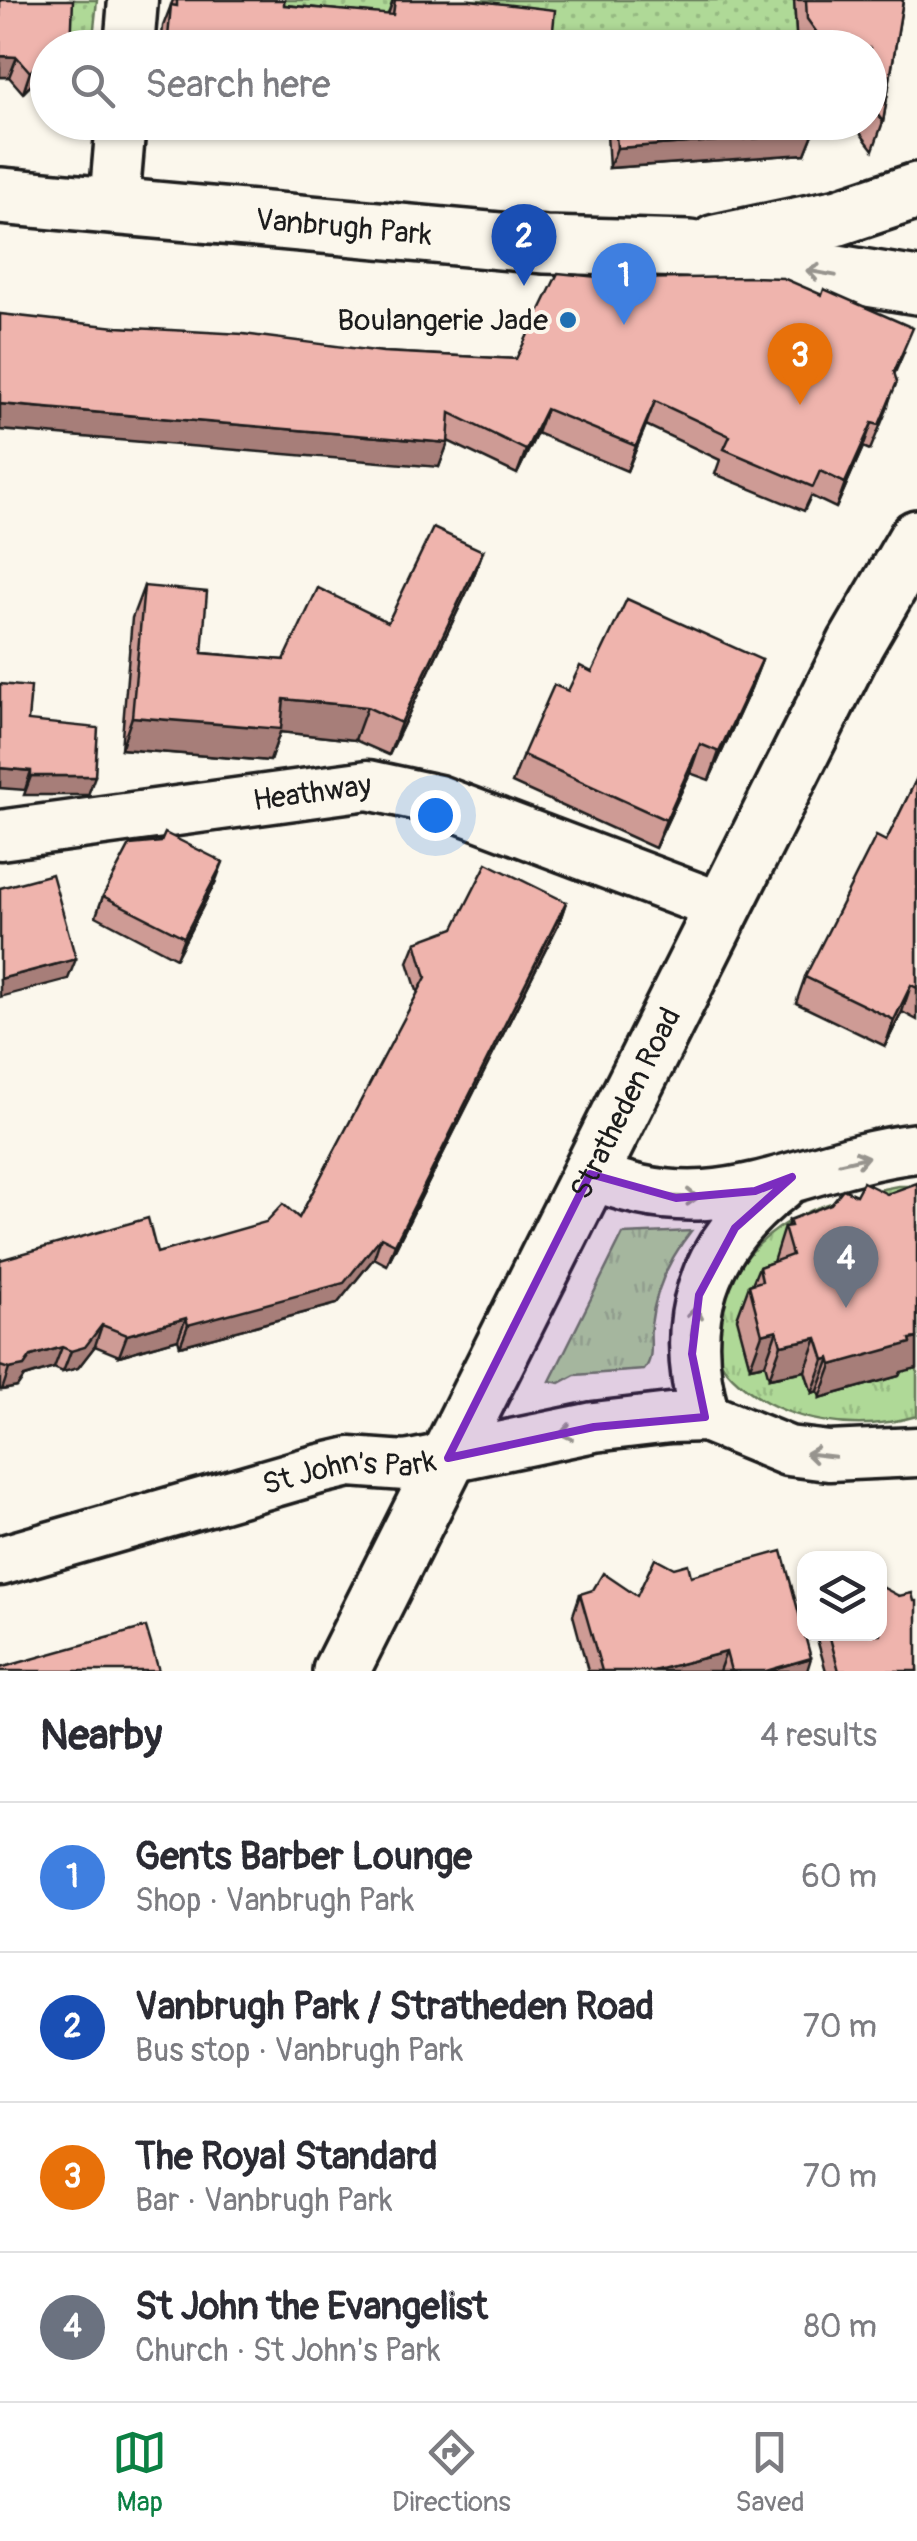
<!DOCTYPE html>
<meta charset="utf-8">
<style>
:root{--surface:#fff;--page:#f7f7f7;--text:#2b2b33;--muted:#7c7c81;--line:#e1e1e2;--accent:#0b8043}
body{margin:0;font-family:Pangolin,sans-serif;background:var(--page);color:var(--text)}
.controls{position:absolute;right:30px;bottom:30px;display:grid;overflow:hidden;border-radius:20px;box-shadow:0 2px 8px #0004}
.controls button{width:90px;height:90px;display:grid;place-items:center;padding:0;border:0;border-bottom:2px solid var(--line);background:var(--surface);color:var(--text);font:50px sans-serif}
.you{position:absolute;left:435px;top:815px;width:35px;height:35px;margin:-25px;border:8px solid #fff;border-radius:50%;background:#1a73e8;box-shadow:0 0 0 15px #1a73e833}
.badge{display:grid;place-items:center;width:65px;height:65px;border-radius:50%;background:var(--accent);color:#fff;font-size:32px;font-weight:700}
.pin{position:absolute;translate:-50% -82px;filter:drop-shadow(0 2px 5px #0008)}
.pin::after{content:'';position:absolute;top:52px;width:35px;height:30px;background:inherit;clip-path:polygon(0 0,100% 0,50% 100%)}
.list{margin:0;padding:0;list-style:none}
h2{display:flex;justify-content:space-between;align-items:center;height:130px;margin:0;padding:0 40px;font-size:42px}
h2 small{font-size:32px;font-weight:400;color:var(--muted)}
.list li{display:grid;grid-template-columns:65px 1fr auto;gap:30px;align-items:center;box-sizing:border-box;height:150px;padding:0 40px;border-top:2px solid var(--line)}
.list b{display:block;font-size:38px;white-space:nowrap}
.list p{margin:0;font-size:32px;white-space:nowrap;color:var(--muted)}
.list em{font-size:32px;font-style:normal;color:var(--muted)}
.icon{flex:none;width:55px;height:55px;fill:none;stroke:currentColor;stroke-width:2;stroke-linecap:round;stroke-linejoin:round}
.map{position:relative;flex:none;width:917px;height:1671px;overflow:hidden}
.search{position:absolute;background:var(--surface);box-shadow:0 2px 8px #0004;left:30px;right:30px;top:30px;height:110px;display:flex;align-items:center;gap:25px;box-sizing:border-box;padding:0 35px;border-radius:55px;color:var(--muted);font-size:38px}
.sheet{height:730px;background:var(--surface)}
nav{display:flex;justify-content:space-around;align-items:center;box-sizing:border-box;height:140px;border-top:2px solid var(--line);background:var(--surface);font-size:28px;color:var(--muted)}
nav a{display:grid;justify-items:center;gap:5px}
nav .on{color:var(--accent)}
.map>svg:first-child{display:block}
</style>
<div class="map">
<svg width="917" height="1671" viewBox="0 0 917 1671">
<defs>
<pattern id="grass-tufts" width="24" height="20" patternUnits="userSpaceOnUse" patternTransform="scale(2.5)"><rect width="24" height="20" fill="#afd997"/><path d="M3 7l-1-3M5 7V3M7 7l1-3M15 17l-1-3M17 17v-4M19 17l1-3" fill="none" stroke="#96ba82"/></pattern>
<pattern id="garden-dots" width="8" height="8" patternUnits="userSpaceOnUse" patternTransform="scale(2.5)"><rect width="8" height="8" fill="#afd997"/><path d="M2 2h.1M6 6h.1" fill="none" stroke="#96ba82" stroke-width="1.8" stroke-linecap="round"/></pattern>
</defs>
<rect width="100%" height="100%" fill="#fbf7ec"/>
<filter id="ink" filterUnits="userSpaceOnUse"><feTurbulence type="fractalNoise" baseFrequency=".01" numOctaves="2"/><feDisplacementMap in="SourceGraphic" scale="20" xChannelSelector="R" yChannelSelector="G"/><feConvolveMatrix kernelMatrix="1 2 1 2 8 2 1 2 1" color-interpolation-filters="sRGB"/></filter>
<g filter="url(#ink)">
<!-- grass -->
<g fill="url(#grass-tufts)" stroke="#667a5a" stroke-width="2.5">
<path d="M898,1186H917V1416C857,1433 786,1424 738,1382C725,1371 713,1354 713,1336C714,1327 719,1316 722,1307C745,1225 822,1200 898,1186Z"/>
<path d="M691,1231C669,1259 655,1290 651,1325C649,1341 655,1357 644,1370L575,1375L560,1383L550,1381L623,1234Z"/>
</g>
<!-- garden -->
<g fill="url(#garden-dots)" stroke="#667a5a" stroke-width="2.5">
<polygon points="68,0 97,0 92,47 65,48"/>
<polygon points="258,0 794,0 797,47 545,47 388,13 385,37"/>
</g>
<g fill="none" stroke-linecap="round" stroke-linejoin="round">
<defs>
<g id="street">
<polyline points="129,48 133,0"/>
<polyline points="114,204 121,122"/>
<path id="s1" d="M0,835L368,785L438,800L724,908"/>
<path d="M590,1174C719,1229 792,1163 917,1148"/>
<path d="M705,1417C678,1321 700,1246 782,1185"/>
<path id="s2" d="M0,1561L316,1470L350,1462L406,1466L594,1427L670,1418L705,1417L788,1451L829,1456L917,1452"/>
</g>
<g id="secondary">
<path id="s3" d="M0,196L545,245L689,249L917,286"/>
<polyline points="716,243 839,217 917,191"/>
<path id="s4" d="M341,1671L856,643L917,538"/>
</g>
</defs>
<!-- street casing -->
<use href="#street" stroke="#1c1c1c" stroke-width="55"/>
<!-- secondary casing -->
<use href="#secondary" stroke="#1c1c1c" stroke-width="62"/>
<!-- street -->
<use href="#street" stroke="#fbf7ec" stroke-width="48"/>
<!-- secondary -->
<use href="#secondary" stroke="#fbf7ec" stroke-width="55"/>
</g>
<!-- wall -->
<g fill="#ce9b95" stroke="#1c1c1c" stroke-width="2.5">
<polygon points="0,0 38,78 23,93 9,77 0,77"/>
<polygon points="173,0 284,0 284,5 388,15 393,0 470,0 553,30 609,48 161,48 163,26"/>
<polygon points="794,0 903,0 883,122 873,150 852,122 870,122 870,48 797,48"/>
<polygon points="505,122 812,122 813,134 805,154 609,168 607,134"/>
<polygon points="116,327 383,352 516,359 904,352 894,375 888,407 870,450 863,447 836,508 811,496 804,511 715,474 720,460 646,425 627,471 537,433 517,474 448,441 439,467"/>
<polygon points="483,551 471,583 389,755 355,740 280,732 270,761 121,749 132,618 144,586 202,653 284,660 388,622"/>
<polygon points="762,660 751,688 709,780 690,773 655,848 512,783 523,755 568,691 592,672"/>
<polygon points="917,778 917,1020 902,1012 885,1046 796,1003 805,977 886,841"/>
<polygon points="215,883 176,958 96,916 103,896"/>
<polygon points="566,902 559,923 387,1265 374,1258 337,1304 180,1346 178,1339 119,1356 95,1346 78,1368 63,1372 54,1368 24,1377 17,1387 0,1390 0,1260 157,1253 299,1218 418,994 408,962 416,942"/>
<polygon points="789,1220 901,1372 899,1376 820,1398 818,1391 812,1393 805,1371 769,1378 765,1364 750,1367 737,1318 749,1285 752,1284 759,1267 773,1262 784,1227 787,1227"/>
<polygon points="691,1576 807,1671 588,1671 573,1615 580,1594 637,1596"/>
<polygon points="899,1596 914,1601 917,1671 826,1671 817,1639 819,1634 880,1634"/>
</g>
<!-- shaded-wall -->
<g fill="#a77e79" stroke="#1c1c1c" stroke-width="2.5">
<polygon points="0,56 17,57 9,77 0,77"/>
<polygon points="45,57 48,57 48,77 38,78 23,93 30,72"/>
<polygon points="423,122 459,122 454,137 418,135"/>
<polygon points="505,122 611,122 607,134"/>
<polygon points="813,134 805,154 609,168 617,148"/>
<polygon points="655,401 646,425 627,471 636,446"/>
<polygon points="0,404 448,443 439,467 0,430"/>
<polygon points="546,409 537,433 517,474 526,450"/>
<polygon points="872,423 863,447 836,508 845,483"/>
<polygon points="483,551 471,583 389,755 401,723"/>
<polygon points="762,660 751,688 709,780 719,752"/>
<polygon points="284,699 367,707 355,740 280,732 270,761 121,749 132,717"/>
<polygon points="700,744 690,773 655,848 666,820"/>
<polygon points="0,768 31,771 25,790 0,788"/>
<polygon points="31,776 95,776 88,795 24,795"/>
<polygon points="223,862 215,883 176,958 184,937"/>
<polygon points="566,902 559,923 387,1265 395,1244"/>
<polygon points="76,959 68,979 0,997 0,979"/>
<polygon points="911,985 902,1012 885,1046 894,1020"/>
<polygon points="381,1237 374,1258 337,1304 180,1346 188,1325"/>
<polygon points="186,1318 178,1339 119,1356 127,1335"/>
<polygon points="102,1325 95,1346 78,1368 63,1372 71,1351"/>
<polygon points="777,1330 765,1364 750,1367 762,1334"/>
<polygon points="817,1338 805,1371 769,1378 781,1345"/>
<polygon points="917,1338 917,1368 901,1372 899,1376 820,1398 832,1365"/>
<polygon points="62,1347 54,1368 24,1377 17,1387 2,1390 9,1369 31,1356"/>
<polygon points="830,1358 818,1391 812,1393 824,1360"/>
<polygon points="726,1652 719,1671 653,1671"/>
<polygon points="811,1658 807,1671 766,1671"/>
</g>
<!-- building -->
<g fill="#efb4ad" stroke="#1c1c1c" stroke-width="2.5">
<polygon points="0,0 73,0 71,48 48,48 48,57 45,57 30,72 17,57 0,56"/>
<polygon points="177,0 284,0 284,5 393,15 395,0 470,0 555,10 553,30 608,33 609,48 167,48 171,5 177,6"/>
<polygon points="806,0 903,0 883,122 870,104 870,48 828,48 807,19"/>
<polygon points="615,122 812,122 813,134 617,148"/>
<polygon points="558,273 618,279 750,277 783,278 822,295 824,289 913,328 894,372 897,382 879,425 872,423 845,483 820,471 813,487 724,449 730,436 655,401 636,446 546,409 526,450 450,413 448,443 0,404 0,314 116,327 243,334 383,352 516,359"/>
<polygon points="433,528 483,551 401,723 367,707 284,699 281,729 132,717 144,586 207,592 202,653 284,660 318,588 388,622"/>
<polygon points="627,599 762,660 719,752 700,744 666,820 523,755 554,685 568,691 580,666 592,672"/>
<polygon points="0,684 31,687 28,721 98,728 95,776 31,776 31,771 0,768"/>
<polygon points="917,778 917,988 911,985 894,1020 805,977 876,836 886,841"/>
<polygon points="165,833 223,862 184,937 103,896 130,845 161,842"/>
<polygon points="487,863 566,902 395,1244 381,1237 344,1283 188,1325 186,1318 127,1335 102,1325 85,1347 71,1351 62,1347 31,1356 24,1366 9,1369 0,1366 0,1260 148,1218 157,1253 266,1222 283,1204 299,1218 426,977 416,942 454,928"/>
<polygon points="52,874 76,959 0,979 0,888"/>
<polygon points="863,1182 887,1194 917,1183 917,1338 910,1339 911,1343 832,1365 830,1358 824,1360 817,1338 781,1345 777,1330 762,1334 749,1285 762,1281 759,1267 792,1255 784,1227 791,1226 789,1220 831,1204 843,1189 856,1195"/>
<polygon points="782,1551 811,1658 766,1671 731,1671 726,1652 653,1671 602,1671 580,1594 593,1590 603,1573 637,1596 655,1558 674,1568 688,1564 691,1576"/>
<polygon points="882,1587 899,1596 912,1593 914,1601 917,1601 917,1671 839,1671 829,1634 880,1634 880,1591"/>
<polygon points="146,1627 159,1671 0,1671 0,1668"/>
</g>
<!-- one-way arrows -->
<defs><path id="oneway-shaft" d="M-6 0H5M1.5-3L5.5 0L1.5 3" fill="none" stroke-width="1.6" stroke-linecap="round" stroke-linejoin="round" transform="scale(2.5)"/></defs>
<g stroke="#97948e">
<use href="#oneway-shaft" transform="translate(821 273) rotate(-170)"/>
<use href="#oneway-shaft" transform="translate(854 1160) rotate(-13)"/>
<use href="#oneway-shaft" transform="translate(684 1197) rotate(2)"/>
<use href="#oneway-shaft" transform="translate(694 1321) rotate(-81)"/>
<use href="#oneway-shaft" transform="translate(574 1431) rotate(168)"/>
<use href="#oneway-shaft" transform="translate(820 1455) rotate(-173)"/>
</g>
</g>
<!-- marked area -->
<path fill="#7b2cbf" fill-opacity="0.2" stroke="#7b2cbf" stroke-width="8" stroke-linejoin="round" d="M590,1174L676,1198L755,1191L792,1177L735,1228L699,1295L692,1354L705,1417L594,1427L448,1458Z"/>
<!-- markers -->
<circle fill="#1f6fb2" stroke="#fbf7ec" stroke-width="4" cx="568" cy="320" r="10"/>
<g text-anchor="middle" stroke-width="8" stroke-linejoin="round" paint-order="stroke">
<!-- street labels -->
<g font-size="30" fill="#1c1c1c" stroke="#fbf7ec">
<text dy="10" stroke="none"><textPath href="#s3" startOffset="345">Vanbrugh Park</textPath></text>
<text dy="10" stroke="none"><textPath href="#s1" startOffset="315">Heathway</textPath></text>
<text dy="10" stroke="none"><textPath href="#s4" startOffset="635">Stratheden Road</textPath></text>
<text dy="10" stroke="none"><textPath href="#s2" startOffset="362">St John's Park</textPath></text>
</g>
<!-- poi labels -->
<g font-size="30" fill="#1c1c1c" stroke="#fbf7ec" text-anchor="end">
<text x="548" y="330">Boulangerie Jade</text>
</g>
</g>
</svg>
<div class="controls">
<button><svg class="icon" aria-label="layers" viewBox="0 0 24 24"><path d="M12 4l9 5-9 5-9-5zM3 14l9 5 9-5"/></svg></button>
</div>
<div class="you"></div>
<div class="pin badge" style="left:624px;top:325px;background:#3f7fe0">1</div>
<div class="pin badge" style="left:524px;top:286px;background:#1a4fb4">2</div>
<div class="pin badge" style="left:800px;top:405px;background:#e8710a">3</div>
<div class="pin badge" style="left:846px;top:1308px;background:#6b7280">4</div>
<div class="search"><svg class="icon" aria-label="search" viewBox="0 0 24 24"><circle cx="10" cy="10" r="6"/><path d="M15 15l6 6"/></svg>Search here</div>
</div>
<section class="sheet">
<h2>Nearby<small>4 results</small></h2>
<ul class="list">
<li><span class="badge" style="background:#3f7fe0">1</span><div><b>Gents Barber Lounge</b><p>Shop · Vanbrugh Park</p></div><em>60 m</em></li>
<li><span class="badge" style="background:#1a4fb4">2</span><div><b>Vanbrugh Park / Stratheden Road</b><p>Bus stop · Vanbrugh Park</p></div><em>70 m</em></li>
<li><span class="badge" style="background:#e8710a">3</span><div><b>The Royal Standard</b><p>Bar · Vanbrugh Park</p></div><em>70 m</em></li>
<li><span class="badge" style="background:#6b7280">4</span><div><b>St John the Evangelist</b><p>Church · St John's Park</p></div><em>80 m</em></li>
</ul>
</section>
<nav>
<a class="on"><svg class="icon" aria-label="map" viewBox="0 0 24 24"><path d="M3 6l6-2 6 2 6-2v14l-6 2-6-2-6 2zM9 4v14M15 6v14"/></svg>Map</a>
<a><svg class="icon" aria-label="directions" viewBox="0 0 24 24"><path d="M12 3l9 9-9 9-9-9zM9 14v-3h6M13 9l2 2-2 2"/></svg>Directions</a>
<a><svg class="icon" aria-label="saved" viewBox="0 0 24 24"><path d="M7 4h10v16l-5-4-5 4z"/></svg>Saved</a>
</nav>
